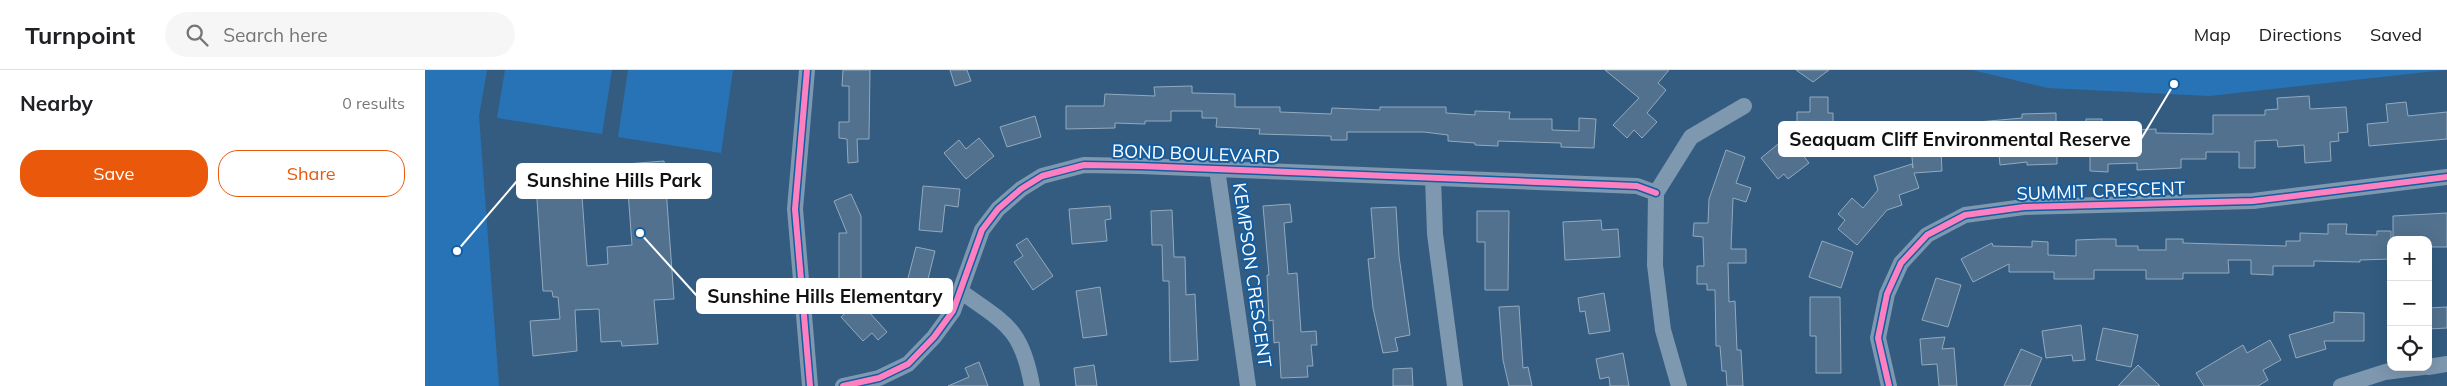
<!DOCTYPE html>
<meta charset="utf-8">
<style>
:root{--surface:#fff;--page:#f6f6f6;--text:#202124;--muted:#757577;--line:#e0e0e0;--accent:#ea580c}
body{margin:0;font-family:Mulish,sans-serif;background:var(--page);color:var(--text)}
.controls{position:absolute;right:15px;bottom:15px;display:grid;overflow:hidden;border-radius:10px;box-shadow:0 5px 20px #0002}
.controls button{width:45px;height:45px;display:grid;place-items:center;padding:0;border:0;border-bottom:1px solid var(--line);background:var(--surface);color:var(--text);font:25px sans-serif}
.list{margin:0;padding:0;list-style:none}
h2{display:flex;justify-content:space-between;align-items:center;height:65px;margin:0;padding:0 20px;font-size:21px}
h2 small{font-size:16px;font-weight:400;color:var(--muted)}
.actions{display:flex;gap:10px;padding:15px 20px}
.actions a{flex:1;padding:11px 0;border:1px solid var(--accent);border-radius:20px;text-align:center;font-size:18px;color:var(--accent)}
.actions .main{background:var(--accent);color:#fff}
.icon{flex:none;width:28px;height:28px;fill:none;stroke:currentColor;stroke-width:2;stroke-linecap:round;stroke-linejoin:round}
.map{position:relative;flex:none;width:2022px;height:316px;overflow:hidden}
header{display:flex;align-items:center;gap:30px;box-sizing:border-box;height:70px;padding:0 25px;background:var(--surface);border-bottom:1px solid var(--line)}
header strong{font-size:24px}
nav{display:flex;gap:28px;margin-inline-start:auto;font-size:18px}
.search{width:350px;height:45px;background:var(--page);display:flex;align-items:center;gap:12px;box-sizing:border-box;padding:0 18px;border-radius:28px;color:var(--muted);font-size:19px}
main{display:flex}
aside{flex:1;background:var(--surface)}
.map>svg:first-child{display:block}
</style>
<header>
<strong>Turnpoint</strong>
<div class="search"><svg class="icon" aria-label="search" viewBox="0 0 24 24"><circle cx="10" cy="10" r="6"/><path d="M15 15l6 6"/></svg>Search here</div>
<nav><a>Map</a><a>Directions</a><a>Saved</a></nav>
</header>
<main>
<aside>
<h2>Nearby<small>0 results</small></h2>
<ul class="list">
</ul>
<div class="actions"><a class="main">Save</a><a>Share</a></div>
</aside>
<div class="map">
<svg width="2022" height="316" viewBox="0 0 2022 316">
<rect width="100%" height="100%" fill="#335c80"/>
<!-- green -->
<g fill="#2873b6">
<polygon points="0,0 62,0 54,46 74,316 0,316"/>
<polygon points="80,0 187,0 177,64 72,48"/>
<polygon points="203,0 308,0 296,83 193,67"/>
<polygon points="1547,0 2020,0 1784,26 1623,18"/>
</g>
<!-- building -->
<g fill="#51718e" stroke="#93aabe">
<polygon points="418,0 445,0 444,69 432,69 433,92 423,93 422,69 414,68 414,52 424,52 424,16 417,16"/>
<polygon points="525,0 542,0 546,11 530,16"/>
<polygon points="1180,0 1244,0 1233,13 1241,20 1222,43 1232,52 1217,68 1209,60 1202,68 1188,55 1214,28"/>
<polygon points="1371,0 1404,0 1388,12"/>
<polygon points="767,16 767,23 810,24 810,37 855,37 855,42 906,44 907,38 955,40 955,37 1021,37 1021,43 1050,45 1050,41 1085,42 1084,49 1127,49 1127,60 1154,61 1154,48 1171,49 1169,78 1136,77 1136,73 1073,71 1073,76 1050,75 1050,73 1023,71 1023,65 999,62 922,62 922,70 906,70 906,66 834,64 835,59 791,57 792,48 777,48 777,41 746,41 746,51 720,51 720,54 690,53 690,58 641,59 641,36 679,36 680,24 730,26 729,17"/>
<polygon points="1884,26 1885,39 1921,37 1923,62 1913,63 1914,71 1905,72 1906,91 1880,93 1879,75 1853,77 1852,70 1830,71 1830,98 1814,98 1814,82 1781,82 1781,89 1756,89 1756,98 1712,100 1712,93 1683,94 1683,102 1665,101 1665,81 1632,80 1632,94 1602,95 1602,92 1575,95 1573,74 1528,78 1528,80 1516,81 1517,101 1489,103 1494,118 1474,125 1477,135 1462,140 1432,175 1413,159 1420,150 1413,144 1427,128 1438,138 1453,120 1449,106 1487,94 1488,98 1484,56 1520,54 1522,67 1544,65 1542,53 1597,48 1597,44 1631,43 1631,55 1661,55 1661,49 1677,49 1676,61 1731,59 1731,63 1788,64 1788,45 1840,45 1840,40 1853,39 1852,28"/>
<polygon points="1385,27 1403,27 1403,43 1408,43 1408,55 1399,54 1399,67 1372,67 1372,42 1385,42"/>
<polygon points="1981,32 1983,46 2022,42 2022,69 1944,76 1942,54 1963,52 1961,34"/>
<polygon points="610,46 616,67 582,77 575,57"/>
<polygon points="1363,66 1384,93 1363,109 1359,104 1353,109 1336,88"/>
<polygon points="554,68 569,86 541,109 519,83 534,70 541,79"/>
<polygon points="1301,80 1320,87 1311,113 1326,118 1321,132 1308,128 1306,179 1321,179 1321,193 1303,193 1304,232 1310,231 1312,280 1316,280 1318,316 1302,316 1301,301 1297,301 1295,276 1291,276 1290,220 1282,220 1282,214 1272,214 1272,196 1279,196 1278,167 1268,166 1269,153 1283,153 1284,129"/>
<polygon points="239,91 249,229 229,230 233,274 197,276 196,271 176,272 174,239 150,240 152,281 108,286 105,251 135,249 133,227 128,227 127,221 118,221 111,115 156,112 162,196 183,194 182,177 207,175 201,94"/>
<polygon points="498,116 535,119 533,137 520,135 517,162 494,160"/>
<polygon points="426,124 436,146 436,213 414,213 414,163 422,163 409,131"/>
<polygon points="865,134 867,152 859,153 863,204 872,203 876,262 891,261 892,275 886,275 888,296 882,296 883,307 856,308 854,272 849,273 848,250 844,251 842,205 844,205 838,136"/>
<polygon points="685,136 686,149 680,150 682,171 647,174 644,139"/>
<polygon points="971,137 974,186 985,265 970,268 973,281 958,283 948,238 943,189 950,188 946,138"/>
<polygon points="747,140 749,187 760,187 761,225 770,224 773,290 745,292 744,211 738,211 737,175 727,175 726,141"/>
<polygon points="1052,141 1084,141 1083,220 1060,220 1060,172 1052,172"/>
<polygon points="2022,143 2022,177 2003,177 2003,170 1968,170 1968,146"/>
<polygon points="1176,150 1177,160 1193,159 1195,187 1140,190 1138,152"/>
<polygon points="1903,154 1922,154 1921,164 1952,165 1952,161 1966,161 1966,189 1935,190 1935,192 1889,191 1889,196 1848,196 1848,205 1826,204 1826,190 1803,190 1804,203 1758,203 1758,209 1721,209 1721,200 1669,200 1669,209 1629,209 1629,202 1584,202 1584,194 1548,212 1536,189 1567,173 1568,176 1607,177 1607,171 1623,172 1623,185 1651,186 1651,170 1676,169 1691,169 1691,176 1713,176 1713,180 1741,180 1741,169 1758,169 1758,173 1861,176 1861,171 1875,171 1875,163 1903,164"/>
<polygon points="602,168 628,206 608,220 589,192 598,186 591,175"/>
<polygon points="1397,171 1428,182 1416,218 1384,207"/>
<polygon points="491,177 510,181 501,217 482,212"/>
<polygon points="1511,208 1536,215 1523,257 1497,250"/>
<polygon points="675,217 682,265 658,268 651,221"/>
<polygon points="1179,223 1185,261 1164,264 1160,241 1155,242 1153,228"/>
<polygon points="1385,227 1415,227 1416,303 1391,303 1391,266 1385,266"/>
<polygon points="434,231 462,262 453,270 447,263 438,271 416,247"/>
<polygon points="1094,236 1098,298 1103,297 1107,316 1084,316 1078,290 1074,237"/>
<polygon points="2022,237 2022,258 2003,259 2003,238"/>
<polygon points="1909,242 1939,243 1939,271 1899,271 1901,279 1871,288 1864,265 1909,252"/>
<polygon points="1656,255 1660,290 1648,291 1647,285 1621,288 1617,261"/>
<polygon points="1678,258 1713,265 1706,297 1671,290"/>
<polygon points="1520,267 1517,279 1529,278 1532,316 1514,316 1512,294 1497,295 1495,269"/>
<polygon points="1845,270 1856,290 1838,300 1843,310 1833,316 1779,316 1771,303 1818,275 1822,283"/>
<polygon points="1596,279 1617,288 1605,316 1579,316"/>
<polygon points="1198,283 1204,316 1185,316 1184,307 1175,309 1171,289"/>
<polygon points="554,292 563,316 523,316 544,307 540,298"/>
<polygon points="669,295 672,316 651,316 649,298"/>
<polygon points="1713,295 1735,316 1693,316"/>
<polygon points="987,298 988,316 968,316 968,299"/>
</g>
<g fill="none" stroke-linecap="round" stroke-linejoin="round">
<!-- street -->
<g stroke="#7e98b0" stroke-width="16">
<polyline points="382,0 370,139 385,316"/>
<polyline points="792,99 823,316"/>
<polyline points="1008,108 1010,164 1030,316"/>
<path d="M535,221C580,253 597,258 607,316"/>
<polyline points="2003,297 2022,294"/>
<polyline points="418,316 454,308 483,294 509,267 528,241 557,160 573,139 596,119 617,106 659,95 715,96 1212,116 1231,123"/>
<polyline points="1254,316 1238,260 1230,195 1231,123 1266,67 1319,36"/>
<polyline points="1464,316 1453,268 1462,224 1476,193 1502,165 1540,145 1599,137 1828,131 2022,107"/>
<polyline points="1916,316 1960,302 1998,297"/>
</g>
<defs>
<g id="cycleway">
<polyline points="382,0 370,139 385,316"/>
<polyline points="418,316 454,308 483,294 509,267 528,241 557,160 573,139 596,119 617,106 659,95 715,96 1212,116 1231,123"/>
<polyline points="1464,316 1453,268 1462,224 1476,193 1502,165 1540,145 1599,137 1828,131 2022,107"/>
</g>
</defs>
<!-- cycleway casing -->
<use href="#cycleway" stroke="#135da0" stroke-width="9"/>
<!-- cycleway -->
<use href="#cycleway" stroke="#ff80c0" stroke-width="6"/>
</g>
<g text-anchor="middle" stroke-width="4" stroke-linejoin="round" paint-order="stroke">
<!-- street labels -->
<g font-size="18" fill="#fff" stroke="#135da0">
<text transform="translate(771 84) rotate(2)" y="6">BOND BOULEVARD</text>
<text transform="translate(1676 121) rotate(-2)" y="6">SUMMIT CRESCENT</text>
<text transform="translate(827 205) rotate(82)" y="6">KEMPSON CRESCENT</text>
</g>
</g>
<!-- callouts -->
<path fill="none" stroke="#fff" stroke-width="2" d="M1749 14L1716 69M32 181L92 111M215 163L272 226"/>
<g fill="#fff" stroke="#135da0" stroke-width="2">
<circle cx="1749" cy="14" r="5"/>
<circle cx="32" cy="181" r="5"/>
<circle cx="215" cy="163" r="5"/>
</g>
<g fill="#fff" stroke="#fff" stroke-width="2">
<rect x="1354" y="52" width="362" height="34" rx="5"/>
<rect x="92" y="94" width="194" height="34" rx="5"/>
<rect x="272" y="209" width="255" height="34" rx="5"/>
</g>
<g font-size="19" text-anchor="middle" font-weight="bold" fill="#111">
<text x="1535" y="76">Seaquam Cliff Environmental Reserve</text>
<text x="189" y="117">Sunshine Hills Park</text>
<text x="400" y="233">Sunshine Hills Elementary</text>
</g>
</svg>
<div class="controls">
<button>+</button>
<button>−</button>
<button><svg class="icon" aria-label="locate" viewBox="0 0 24 24"><circle cx="12" cy="12" r="6"/><path d="M12 2v4M12 18v4M2 12h4M18 12h4"/></svg></button>
</div>
</div>
</main>
